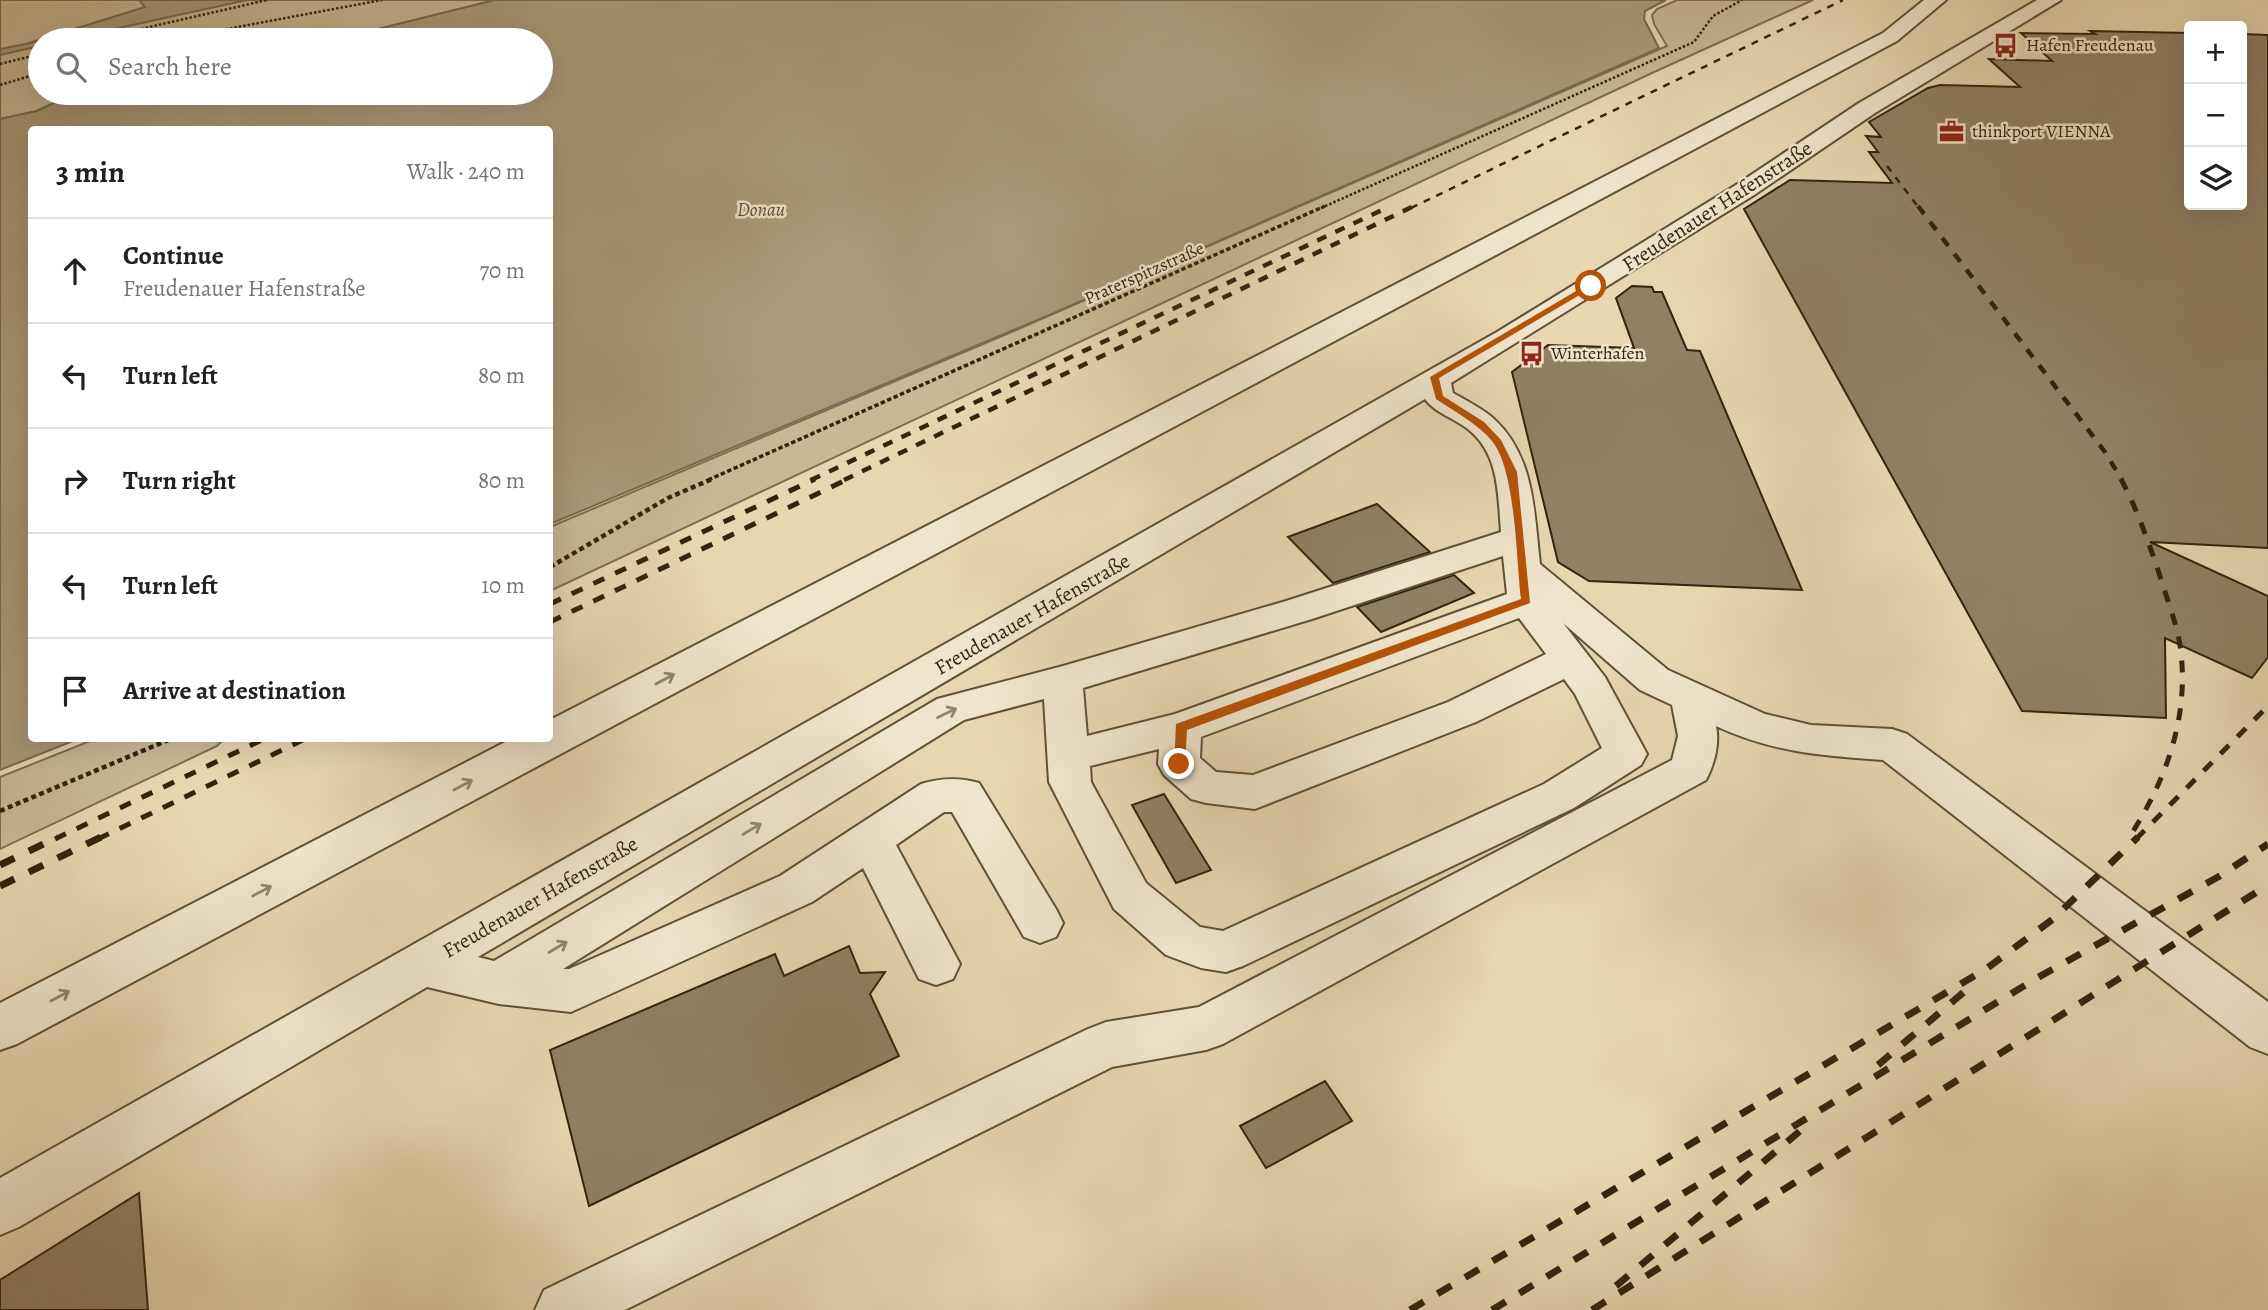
<!DOCTYPE html>
<meta charset="utf-8">
<style>
:root{--surface:#fff;--page:#f6f6f6;--text:#202124;--muted:#757577;--line:#e0e0e0}
body{margin:0;font-family:Alegreya,serif;background:var(--page);color:var(--text)}
.controls{position:absolute;right:21px;top:21px;display:grid;overflow:hidden;border-radius:7px;box-shadow:0 7px 28px #0002}
.controls button{width:63px;height:63px;display:grid;place-items:center;padding:0;border:0;border-bottom:2px solid var(--line);background:var(--surface);color:var(--text);font:35px sans-serif}
.stop{position:absolute;width:21px;height:21px;margin:-16px;border:5px solid #b45309;border-radius:50%;background:#fff}
.stop.end{background:#b45309;border-color:#fff;box-shadow:0 2px 7px #0008}
.list{margin:0;padding:0;list-style:none}
h2{display:flex;justify-content:space-between;align-items:center;height:91px;margin:0;padding:0 28px;font-size:30px}
h2 small{font-size:23px;font-weight:400;color:var(--muted)}
.list li{display:grid;grid-template-columns:46px 1fr auto;gap:21px;align-items:center;box-sizing:border-box;height:105px;padding:0 28px;border-top:2px solid var(--line)}
.list b{display:block;font-size:26px;white-space:nowrap}
.list p{margin:0;font-size:23px;white-space:nowrap;color:var(--muted)}
.list em{font-size:23px;font-style:normal;color:var(--muted)}
.icon{flex:none;width:38px;height:38px;fill:none;stroke:currentColor;stroke-width:2;stroke-linecap:round;stroke-linejoin:round}
.map{position:relative;flex:none;width:2268px;height:1310px;overflow:hidden}
.search{position:absolute;background:var(--surface);box-shadow:0 7px 28px #0002;left:28px;top:28px;width:525px;height:77px;display:flex;align-items:center;gap:18px;box-sizing:border-box;padding:0 24px;border-radius:38px;color:var(--muted);font-size:26px}
.panel{position:absolute;background:var(--surface);box-shadow:0 7px 28px #0002;left:28px;top:126px;width:525px;height:616px;border-radius:7px}
.map>svg:first-child{display:block}
</style>
<div class="map">
<svg width="2268" height="1310" viewBox="0 0 2268 1310">
<rect width="100%" height="100%" fill="#e8d6b1"/>
<filter id="stains"><feTurbulence type="fractalNoise" baseFrequency=".00286" numOctaves="4"/><feColorMatrix values="0 0 0 0 .2 0 0 0 0 .09 0 0 0 0 .02 0 0 0 .5 -.17"/></filter>
<radialGradient id="worn" r=".72"><stop offset=".6" stop-color="#630" stop-opacity="0"/><stop offset="1" stop-color="#630" stop-opacity=".3"/></radialGradient>
<!-- green -->
<g fill="#c9b896" stroke="#7e6e53" stroke-width="2">
<polygon points="0,0 495,0 362,33 315,40 40,40 40,93 109,93 58,101 37,111 0,119"/>
<polygon points="1677,0 1813,0 1652,73 550,591 550,527 1014,331 1667,46 1654,24 1652,15 1657,9"/>
<polygon points="95,739 224,739 217,746 0,849 0,777"/>
</g>
<!-- water -->
<g fill="#aa997a" stroke="#7a6a50" stroke-width="2">
<polygon points="139,0 247,0 64,40 40,40 40,46 0,55 0,49 26,44 145,7"/>
<polygon points="495,0 1666,0 1645,11 1644,19 1659,48 1047,316 550,524 550,130 32,130 32,738 78,739 0,770 0,119 37,111 58,101 109,93 541,93 541,40 315,40 362,33"/>
</g>
<!-- building -->
<g fill="#918064" stroke="#332310" stroke-width="2">
<polygon points="2090,31 2189,33 2189,205 2242,205 2242,34 2268,35 2268,548 2150,542 2268,596 2268,657 2252,678 2165,638 2166,718 2022,711 1744,209 1790,180 1892,183 1869,152 1878,152 1866,136 1881,137 1869,122 1928,88 1940,85 2020,87 1989,59 2052,61 2021,33 2095,34"/>
<polygon points="1632,286 1652,287 1654,292 1662,292 1687,350 1700,351 1802,590 1589,581 1558,562 1512,372 1548,345 1634,348 1616,298"/>
<polygon points="1377,504 1430,552 1333,583 1288,537"/>
<polygon points="1454,575 1474,593 1381,632 1357,607"/>
<polygon points="1164,794 1211,870 1176,883 1132,805"/>
<polygon points="849,946 860,973 885,972 870,994 899,1056 589,1206 550,1050 775,954 784,976"/>
<polygon points="1325,1081 1352,1121 1266,1168 1240,1126"/>
<polygon points="139,1193 148,1310 0,1310 0,1280"/>
</g>
<g fill="none" stroke-linecap="round" stroke-linejoin="round">
<defs>
<g id="minor">
<polygon points="1924,0 1946,0 1897,41 17,1044 0,1050 0,1003 513,738 550,738 550,720 1883,33"/>
<path d="M2037,0H2061L1875,113L1754,195L1451,383L1453,393C1467,401 1483,409 1494,419C1535,457 1534,513 1540,564L1668,670L1765,714L1811,725L1892,729L1907,734L2268,1002V1054L2250,1047L1883,760C1823,756 1771,752 1716,726C1720,744 1714,765 1706,780L1223,1044L1206,1050L1112,1067L625,1310H535L544,1290L1088,1029L1106,1022L1199,1007L1672,760L1678,736L1672,705L1640,690L1563,623L1605,677L1647,754L1641,765L1574,808L1243,966L1226,972L1201,968L1166,955L1114,909L1049,782L1044,699L964,720L563,969H569L780,876L921,784C941,778 959,777 979,783L1056,909L1063,923L1056,937L1040,943L1024,937L952,812H944L896,845L960,964L953,979L936,985L919,979L863,868L812,902L571,1012L499,1004L427,987L19,1227L0,1235V1178L1497,332L1736,185L1859,103ZM1425,399C1435,413 1456,419 1469,430C1500,455 1498,497 1501,532L1286,601L1063,666L937,699L494,961L478,957ZM1503,556L1507,594L1175,714L1087,736L1083,688L1312,619ZM1519,618L1546,654L1448,702L1253,775L1216,772L1200,758L1201,737ZM1564,679L1575,694L1602,748L1544,784L1223,931L1200,927L1146,883L1091,782L1090,766L1159,749L1158,764L1164,775L1191,799L1206,803L1255,809L1476,722Z"/>
</g>
</defs>
<!-- minor casing -->
<use href="#minor" stroke="#605038" stroke-width="4"/>
<!-- path-far2 -->
<g stroke="#332310" stroke-width="2.5" stroke-dasharray="2.5 2" stroke-linecap="butt">
<polyline points="93,40 267,0"/>
<polyline points="168,40 382,0"/>
<polyline points="0,64 40,54"/>
<polyline points="0,85 40,73"/>
<polyline points="1321,208 1694,42 1713,16 1742,0"/>
</g>
<!-- path-far1 -->
<polyline stroke="#332310" stroke-width="3.5" stroke-dasharray="4.5 2.5" stroke-linecap="butt" points="708,480 1325,206"/>
<!-- path -->
<g stroke="#332310" stroke-width="4.5" stroke-dasharray="5 3.5" stroke-linecap="butt">
<polyline points="550,567 668,498 712,479"/>
<polyline points="0,811 173,738"/>
</g>
<!-- minor -->
<use href="#minor" fill="#f0e4cc" fill-rule="evenodd"/>
<!-- rail-far3 -->
<g stroke="#332310" stroke-width="2.5" stroke-dasharray="7 7" stroke-linecap="butt">
<polyline points="1887,166 1919,208"/>
<polyline points="1411,208 1843,0"/>
</g>
<!-- rail-far2 -->
<g stroke="#332310" stroke-width="4.5" stroke-dasharray="10 10" stroke-linecap="butt">
<polyline points="1918,206 2105,452 2122,480"/>
<polyline points="811,480 1382,210"/>
<polyline points="844,480 1414,206"/>
</g>
<!-- rail-far1 -->
<g stroke="#332310" stroke-width="5" stroke-dasharray="12 12" stroke-linecap="butt">
<path d="M2121,479C2137,509 2148,541 2159,573C2166,597 2176,620 2180,645C2190,713 2168,776 2132,833"/>
<polyline points="550,604 815,479"/>
<polyline points="550,622 848,479"/>
<polyline points="55,839 266,738"/>
<polyline points="98,839 307,738"/>
<polyline points="2136,839 2268,706"/>
</g>
<!-- rail -->
<g stroke="#332310" stroke-width="7" stroke-dasharray="16 16" stroke-linecap="butt">
<polyline points="0,865 58,837"/>
<polyline points="0,886 101,837"/>
<polyline points="1878,1065 1971,986"/>
<polyline points="1616,1286 1806,1126"/>
<polyline points="1410,1310 1986,969 2053,919 2138,837"/>
<polyline points="1492,1310 2037,978 2218,877 2268,844"/>
<polyline points="1592,1310 2268,885"/>
</g>
</g>
<!-- one-way arrows -->
<defs><path id="oneway-shaft" d="M-6 0H5M1.5-3L5.5 0L1.5 3" fill="none" stroke-width="1.6" stroke-linecap="round" stroke-linejoin="round" transform="scale(1.75)"/></defs>
<g stroke="#92846e">
<use href="#oneway-shaft" transform="translate(665 679) rotate(-28)"/>
<use href="#oneway-shaft" transform="translate(947 713) rotate(-26)"/>
<use href="#oneway-shaft" transform="translate(463 785) rotate(-28)"/>
<use href="#oneway-shaft" transform="translate(752 829) rotate(-31)"/>
<use href="#oneway-shaft" transform="translate(262 891) rotate(-28)"/>
<use href="#oneway-shaft" transform="translate(558 947) rotate(-31)"/>
<use href="#oneway-shaft" transform="translate(60 996) rotate(-28)"/>
</g>
<!-- route -->
<path fill="#b45309" d="M1588,284L1595,286L1439,378L1443,396L1484,422L1501,440L1517,472L1530,603L1187,730L1185,764L1183,768H1174L1176,724L1521,599C1516,559 1516,470 1492,441C1477,423 1455,412 1436,399L1430,377Z"/>
<!-- icons -->
<defs>
<symbol id="bus-bare" viewBox="-9 -9 18 18"><path d="M-5-6H5V4H4V6H2V4H-2V6H-4V4H-5ZM-3.5-4V0h7V-4ZM-3.5 1.2v1.5H-2V1.2ZM2 1.2v1.5H3.5V1.2Z" fill="#8f2418" stroke="#f0e4cc" stroke-width="2.5" paint-order="stroke"/></symbol>
<symbol id="office-bare" viewBox="-9 -9 18 18"><path d="M-6-3h4V-5.5h4V-3h4V5H-6ZM-1-4.5V-3h2v-1.5ZM-6 0V1H6V0Z" fill="#8f2418" stroke="#f0e4cc" stroke-width="2.5" paint-order="stroke"/></symbol>
</defs>
<g fill-rule="evenodd">
<use href="#bus-bare" x="1988" y="28" width="35" height="35"/>
<use href="#office-bare" x="1934" y="114" width="35" height="35"/>
<use href="#bus-bare" x="1514" y="336" width="35" height="35"/>
</g>
<g text-anchor="middle" stroke-width="5" stroke-linejoin="round" paint-order="stroke">
<!-- far-poi labels -->
<g font-size="18" fill="#332310" stroke="#f0e4cc" text-anchor="start">
<text x="2026" y="51">Hafen Freudenau</text>
<text x="1972" y="137">thinkport VIENNA</text>
<text x="1551" y="359">Winterhafen</text>
</g>
<!-- far-street labels -->
<g font-size="18" fill="#332310" stroke="#f0e4cc">
<text transform="translate(1144 273) rotate(-24)" y="6">Praterspitzstraße</text>
</g>
<!-- far-water labels -->
<g font-size="19" font-style="italic" fill="#5d4c35" stroke="#f0e4cc">
<text x="761" y="216">Donau</text>
</g>
<!-- street labels -->
<g font-size="21" fill="#332310" stroke="#f0e4cc">
<text transform="translate(1717 206) rotate(-33)" y="7">Freudenauer Hafenstraße</text>
<text transform="translate(1032 614) rotate(-30)" y="7">Freudenauer Hafenstraße</text>
<text transform="translate(540 897) rotate(-30)" y="7">Freudenauer Hafenstraße</text>
</g>
</g>
<rect width="100%" height="100%" filter="url(#stains)"/>
<rect width="100%" height="100%" fill="url(#worn)"/>
</svg>
<div class="controls">
<button>+</button>
<button>−</button>
<button><svg class="icon" aria-label="layers" viewBox="0 0 24 24"><path d="M12 4l9 5-9 5-9-5zM3 14l9 5 9-5"/></svg></button>
</div>
<div class="stop" style="left:1591px;top:286px"></div>
<div class="stop end" style="left:1179px;top:764px"></div>
<div class="search"><svg class="icon" aria-label="search" viewBox="0 0 24 24"><circle cx="10" cy="10" r="6"/><path d="M15 15l6 6"/></svg>Search here</div>
<section class="panel">
<h2>3 min<small>Walk · 240 m</small></h2>
<ul class="list">
<li><svg class="icon" aria-label="ahead" viewBox="0 0 24 24"><path d="M12 20V5M6 11l6-6 6 6"/></svg><div><b>Continue</b><p>Freudenauer Hafenstraße</p></div><em>70 m</em></li>
<li><svg class="icon" aria-label="left" viewBox="0 0 24 24"><path d="M17 20v-9H6M10 6l-5 5 5 5"/></svg><div><b>Turn left</b></div><em>80 m</em></li>
<li><svg class="icon" aria-label="right" viewBox="0 0 24 24"><path d="M7 20v-9h11M14 6l5 5-5 5"/></svg><div><b>Turn right</b></div><em>80 m</em></li>
<li><svg class="icon" aria-label="left" viewBox="0 0 24 24"><path d="M17 20v-9H6M10 6l-5 5 5 5"/></svg><div><b>Turn left</b></div><em>10 m</em></li>
<li><svg class="icon" aria-label="arrive" viewBox="0 0 24 24"><path d="M6 21V4h12l-3 4 3 4H6"/></svg><div><b>Arrive at destination</b></div></li>
</ul>
</section>
</div>
